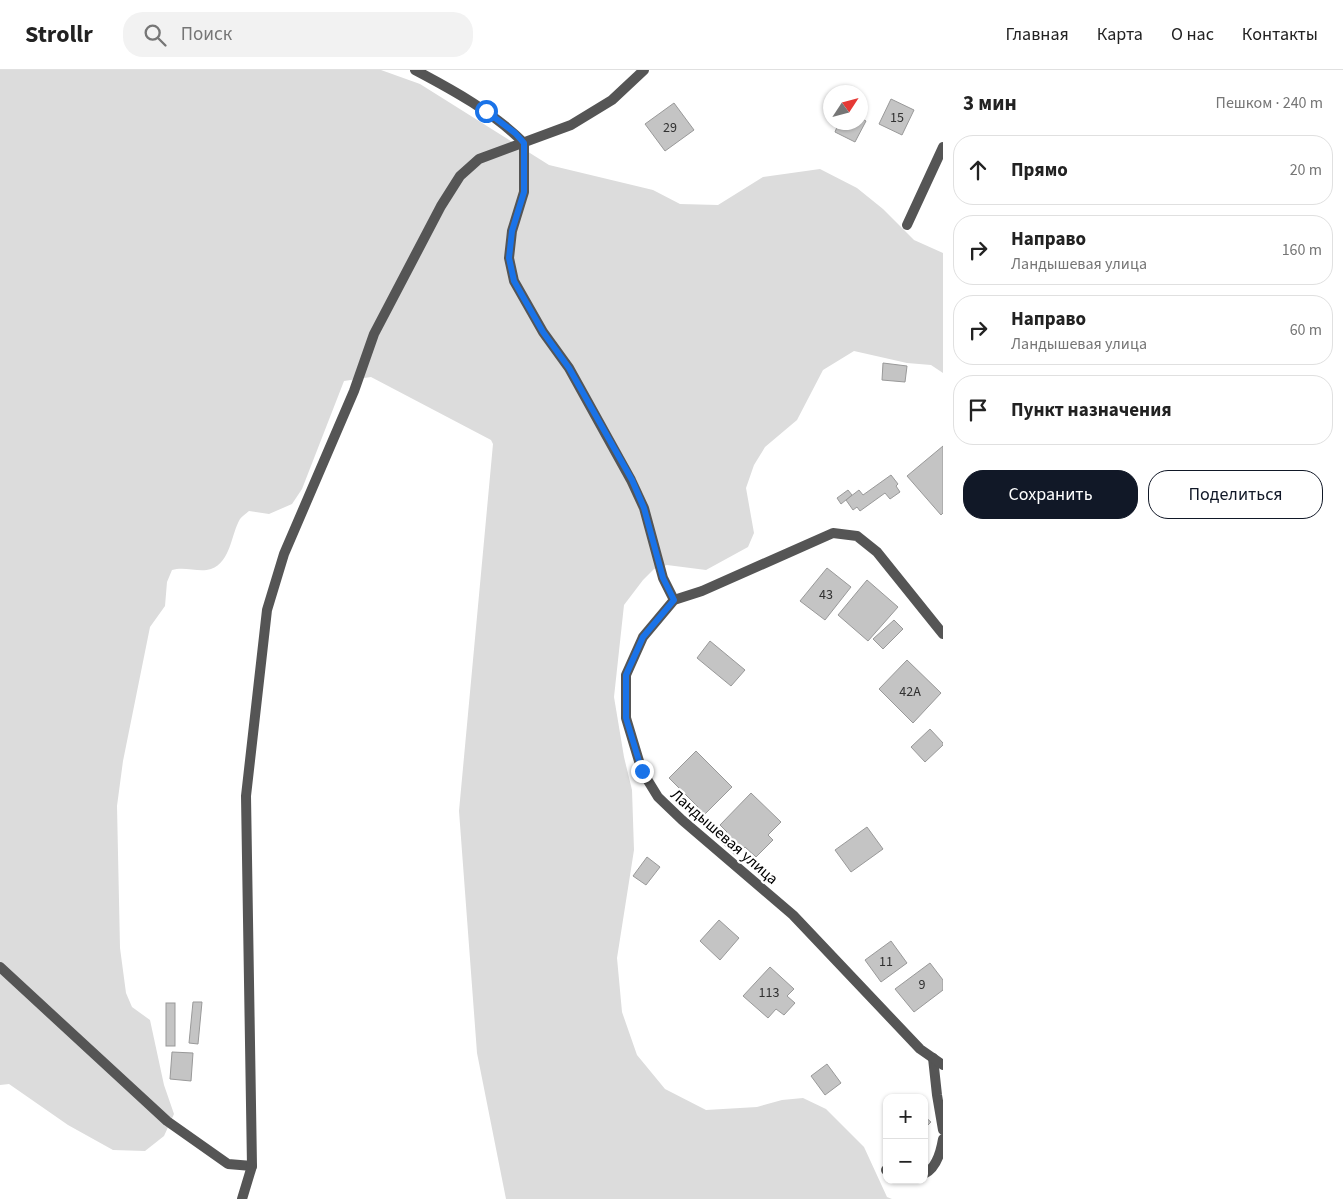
<!DOCTYPE html>
<html lang="ru">
<meta charset="utf-8">
<style>
:root{--surface:#fff;--page:#f2f2f2;--text:#222;--muted:#767676;--line:#e0e0e0;--accent:#111827}
body{margin:0;font-family:"Source Sans 3",sans-serif;background:var(--page);color:var(--text)}
.controls{position:absolute;right:15px;bottom:15px;display:grid;overflow:hidden;border-radius:10px;box-shadow:0 1px 4px #0004}
.controls button{width:45px;height:45px;display:grid;place-items:center;padding:0;border:0;border-bottom:1px solid var(--line);background:var(--surface);color:var(--text);font:25px sans-serif}
.compass{position:absolute;left:823px;top:15px;width:45px;height:45px;border-radius:50%;background:var(--surface);box-shadow:0 1px 4px #0004;rotate:54deg}
.stop{position:absolute;width:15px;height:15px;margin:-11px;border:4px solid #1a73e8;border-radius:50%;background:#fff}
.stop.end{background:#1a73e8;border-color:#fff;box-shadow:0 1px 5px #0008}
.list{margin:0;padding:0;list-style:none}
h2{display:flex;justify-content:space-between;align-items:center;height:65px;margin:0;padding:0 20px;font-size:21px}
h2 small{font-size:16px;font-weight:400;color:var(--muted)}
.list li{display:grid;grid-template-columns:32px 1fr auto;gap:15px;align-items:center;box-sizing:border-box;height:70px;margin:0 10px 10px;padding:0 10px;border:1px solid var(--line);border-radius:20px}
.list b{display:block;font-size:19px;white-space:nowrap}
.list p{margin:0;font-size:16px;white-space:nowrap;color:var(--muted)}
.list em{font-size:16px;font-style:normal;color:var(--muted)}
.actions{display:flex;gap:10px;padding:15px 20px}
.actions a{flex:1;padding:11px 0;border:1px solid var(--accent);border-radius:20px;text-align:center;font-size:18px;color:var(--accent)}
.actions .main{background:var(--accent);color:#fff}
.icon{flex:none;width:28px;height:28px;fill:none;stroke:currentColor;stroke-width:2;stroke-linecap:round;stroke-linejoin:round}
.map{position:relative;flex:none;width:943px;height:1129px;overflow:hidden}
header{display:flex;align-items:center;gap:30px;box-sizing:border-box;height:70px;padding:0 25px;background:var(--surface);border-bottom:1px solid var(--line)}
header strong{font-size:24px}
nav{display:flex;gap:28px;margin-inline-start:auto;font-size:18px}
.search{width:350px;height:45px;background:var(--page);display:flex;align-items:center;gap:12px;box-sizing:border-box;padding:0 18px;border-radius:20px;color:var(--muted);font-size:19px}
main{display:flex}
aside{flex:1;background:var(--surface)}
.map>svg:first-child{display:block}
</style>
<header>
<strong>Strollr</strong>
<div class="search"><svg class="icon" aria-label="search" viewBox="0 0 24 24"><circle cx="10" cy="10" r="6"/><path d="M15 15l6 6"/></svg>Поиск</div>
<nav><a>Главная</a><a>Карта</a><a>О нас</a><a>Контакты</a></nav>
</header>
<main>
<div class="map">
<svg width="943" height="1129" viewBox="0 0 943 1129">
<rect width="100%" height="100%" fill="#fff"/>
<!-- green -->
<path fill="#dcdcdc" d="M0,0H381L420,14L549,95L653,120L680,134L718,135L763,107L820,99L857,118L883,139L914,170L943,183V303L931,295L907,293L854,281L823,300L797,350L765,377L754,395L746,418L754,463L748,477L706,500L667,495L654,499L643,510L624,535L614,627L624,687L632,720L634,780L617,888L622,942L637,985L665,1019L706,1040L757,1037L782,1030L803,1028L826,1039L864,1077L887,1127L892,1129H506L477,983L459,741L493,374L491,370L371,307L344,311L302,419L292,434L269,444L249,441C246,444 242,446 240,449C231,464 231,492 211,499C199,503 185,496 172,500L167,512L165,536L150,557L123,691L117,736L120,878L126,923L132,937L150,950L164,1015L174,1044L164,1066L145,1081L113,1080L68,1055L9,1014L0,1015Z"/>
<!-- building -->
<g fill="#c4c4c4" stroke="#999">
<polygon points="891,29 914,40 902,65 879,54"/>
<polygon points="674,33 694,60 665,81 645,54"/>
<polygon points="861,48 866,51 855,72 835,62 839,52 861,52"/>
<polygon points="883,293 907,296 905,312 882,310"/>
<polygon points="943,376 943,443 941,445 907,406"/>
<polygon points="891,405 898,414 896,416 900,422 890,429 885,423 860,441 857,437 853,440 846,430 859,420 863,425"/>
<polygon points="848,420 852,425 841,434 837,428"/>
<polygon points="827,498 851,517 825,550 800,531"/>
<polygon points="867,510 898,537 868,571 838,545"/>
<polygon points="894,550 903,559 883,579 873,569"/>
<polygon points="710,571 745,600 731,616 697,588"/>
<polygon points="907,590 941,623 913,653 879,619"/>
<polygon points="930,659 943,673 943,675 925,692 911,677"/>
<polygon points="696,681 732,717 705,744 669,708"/>
<polygon points="751,723 781,752 768,765 773,770 756,787 745,777 736,786 719,770 727,762 720,755"/>
<polygon points="867,757 883,779 851,802 835,780"/>
<polygon points="647,787 660,797 646,815 633,806"/>
<polygon points="719,850 739,868 720,890 700,871"/>
<polygon points="891,871 907,893 881,912 865,890"/>
<polygon points="930,893 943,910 943,920 914,942 895,919"/>
<polygon points="770,897 794,919 787,926 795,933 784,945 776,939 768,948 743,926"/>
<polygon points="193,932 202,932 198,974 189,973"/>
<rect x="166" y="933" width="9" height="43"/>
<polygon points="172,982 193,983 191,1011 170,1009"/>
<polygon points="827,994 841,1013 825,1025 811,1006"/>
<polygon points="924,1046 931,1052 924,1059"/>
</g>
<g fill="none" stroke-linecap="round" stroke-linejoin="round">
<!-- lane -->
<g stroke="#555" stroke-width="10">
<path d="M415,0C453,20 493,42 524,73V122L512,161L509,188L514,211L543,262L569,298L631,410L644,438L663,508L674,530"/>
<polyline points="0,897 167,1051 228,1094 252,1096"/>
<polyline points="933,988 937,1025 943,1060"/>
<polyline points="886,1100 887,1100"/>
<path d="M924,1104C937,1098 941,1081 943,1069"/>
</g>
<!-- street -->
<g stroke="#555" stroke-width="10">
<polyline points="907,155 943,77"/>
<polyline points="943,564 877,482 857,466 833,463 702,521 674,530 643,567 626,605 626,648 642,701 658,727 682,750 793,845 920,979 943,995"/>
<polyline points="242,1129 252,1096 246,726 267,540 284,484 354,321 374,264 441,136 460,106 479,89 571,55 612,30 644,0"/>
</g>
</g>
<g fill="none" stroke-linecap="round" stroke-linejoin="round">
<!-- route -->
<polyline stroke="#1a73e8" stroke-width="6" points="486,41 515,63 524,73 524,122 512,161 509,188 514,211 543,262 569,298 632,410 644,438 663,508 674,530 643,567 626,605 626,648 642,701"/>
</g>
<g text-anchor="middle" stroke-width="4.5" stroke-linejoin="round" paint-order="stroke">
<!-- number labels -->
<g font-size="14" fill="#313131">
<text x="897" y="52">15</text>
<text x="670" y="62">29</text>
<text x="826" y="529">43</text>
<text x="910" y="626">42А</text>
<text x="886" y="896">11</text>
<text x="922" y="919">9</text>
<text x="769" y="927">113</text>
</g>
<!-- street labels -->
<g font-size="16" fill="#000" stroke="#fff">
<text transform="translate(725 766) rotate(41)" y="6">Ландышевая улица</text>
</g>
</g>
</svg>
<div class="controls">
<button>+</button>
<button>−</button>
</div>
<svg class="compass" viewBox="-18 -18 36 36"><path d="M0-13l5 13h-10z" fill="#e53935"/><path d="M0 13l5-13h-10z" fill="#767676"/></svg>
<div class="stop" style="left:486px;top:41px"></div>
<div class="stop end" style="left:642px;top:701px"></div>
</div>
<aside>
<h2>3 мин<small>Пешком · 240 m</small></h2>
<ul class="list">
<li><svg class="icon" aria-label="ahead" viewBox="0 0 24 24"><path d="M12 20V5M6 11l6-6 6 6"/></svg><div><b>Прямо</b></div><em>20 m</em></li>
<li><svg class="icon" aria-label="right" viewBox="0 0 24 24"><path d="M7 20v-9h11M14 6l5 5-5 5"/></svg><div><b>Направо</b><p>Ландышевая улица</p></div><em>160 m</em></li>
<li><svg class="icon" aria-label="right" viewBox="0 0 24 24"><path d="M7 20v-9h11M14 6l5 5-5 5"/></svg><div><b>Направо</b><p>Ландышевая улица</p></div><em>60 m</em></li>
<li><svg class="icon" aria-label="arrive" viewBox="0 0 24 24"><path d="M6 21V4h12l-3 4 3 4H6"/></svg><div><b>Пункт назначения</b></div></li>
</ul>
<div class="actions"><a class="main">Сохранить</a><a>Поделиться</a></div>
</aside>
</main>
